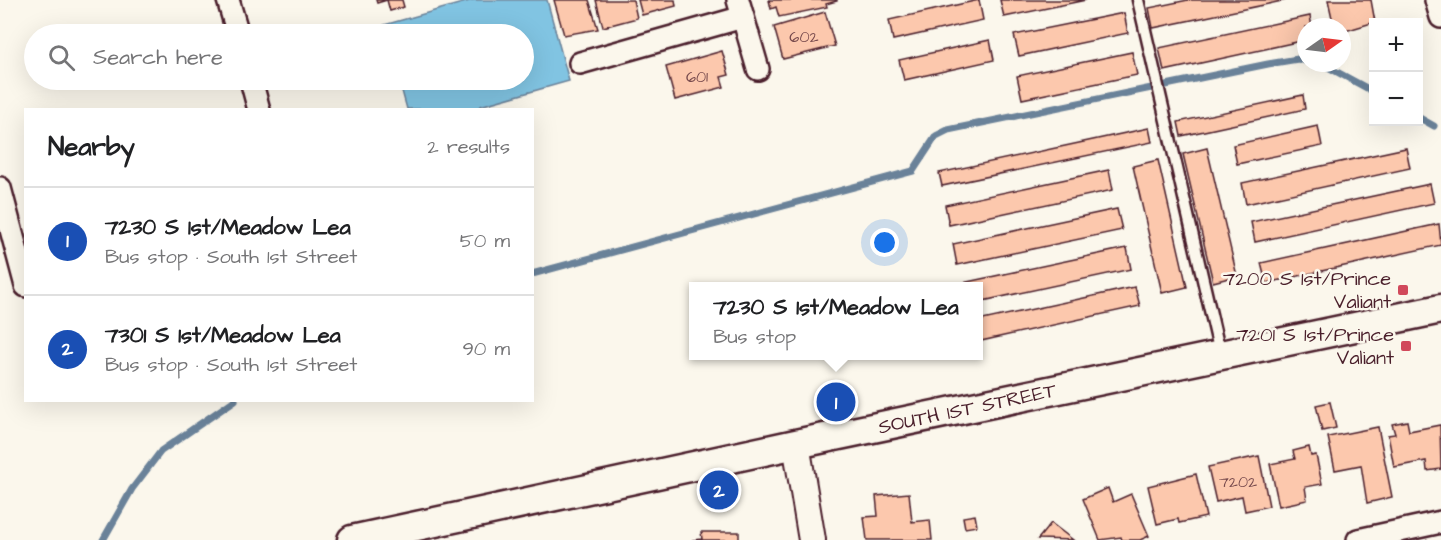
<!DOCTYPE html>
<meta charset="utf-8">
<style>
:root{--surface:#fff;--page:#f6f6f6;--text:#202124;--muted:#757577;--line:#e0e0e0;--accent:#d93025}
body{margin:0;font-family:"Architects Daughter",sans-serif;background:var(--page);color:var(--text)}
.controls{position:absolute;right:18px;top:18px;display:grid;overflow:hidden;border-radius:0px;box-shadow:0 6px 24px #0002}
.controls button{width:54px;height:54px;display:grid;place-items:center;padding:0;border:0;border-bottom:2px solid var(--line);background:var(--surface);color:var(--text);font:30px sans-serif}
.compass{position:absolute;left:1297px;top:18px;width:54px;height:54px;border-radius:50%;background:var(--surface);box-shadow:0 6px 24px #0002;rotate:76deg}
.you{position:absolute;left:885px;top:243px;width:21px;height:21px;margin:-15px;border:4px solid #fff;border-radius:50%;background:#1a73e8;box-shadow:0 0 0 9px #1a73e833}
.badge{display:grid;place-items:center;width:39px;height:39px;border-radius:50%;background:var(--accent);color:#fff;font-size:20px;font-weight:700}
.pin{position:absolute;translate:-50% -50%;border:3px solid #fff;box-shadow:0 2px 6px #0006}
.popup{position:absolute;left:689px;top:282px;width:294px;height:78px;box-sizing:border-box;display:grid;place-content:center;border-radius:0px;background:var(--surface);filter:drop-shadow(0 2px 4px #0005);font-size:20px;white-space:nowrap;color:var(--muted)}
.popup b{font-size:22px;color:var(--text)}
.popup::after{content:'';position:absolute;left:50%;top:100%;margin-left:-12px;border:12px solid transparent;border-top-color:var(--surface)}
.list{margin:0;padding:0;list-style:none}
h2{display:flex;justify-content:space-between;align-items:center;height:78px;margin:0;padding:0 24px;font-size:26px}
h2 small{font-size:20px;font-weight:400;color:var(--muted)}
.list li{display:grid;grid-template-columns:39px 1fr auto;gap:18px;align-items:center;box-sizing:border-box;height:108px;padding:0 24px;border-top:2px solid var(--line)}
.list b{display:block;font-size:22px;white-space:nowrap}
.list p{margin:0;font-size:20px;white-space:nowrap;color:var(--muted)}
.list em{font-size:20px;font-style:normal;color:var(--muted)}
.icon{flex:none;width:33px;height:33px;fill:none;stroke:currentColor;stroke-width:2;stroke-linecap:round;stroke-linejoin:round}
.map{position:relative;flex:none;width:1441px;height:540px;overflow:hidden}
.search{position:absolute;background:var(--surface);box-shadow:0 6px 24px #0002;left:24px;top:24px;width:510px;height:66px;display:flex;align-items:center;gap:15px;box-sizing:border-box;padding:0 21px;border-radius:33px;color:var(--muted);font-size:22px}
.panel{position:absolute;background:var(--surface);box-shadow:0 6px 24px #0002;left:24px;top:108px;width:510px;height:294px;border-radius:0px}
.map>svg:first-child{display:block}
</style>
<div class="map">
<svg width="1441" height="540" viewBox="0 0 1441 540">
<rect width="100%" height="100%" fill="#fbf7ec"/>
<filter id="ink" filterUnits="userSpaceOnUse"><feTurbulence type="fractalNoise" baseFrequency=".0167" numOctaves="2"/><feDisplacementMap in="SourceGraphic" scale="12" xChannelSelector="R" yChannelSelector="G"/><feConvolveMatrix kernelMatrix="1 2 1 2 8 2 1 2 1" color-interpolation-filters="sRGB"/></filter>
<g filter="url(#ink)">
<!-- water -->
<polygon fill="#81c4e2" stroke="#6b8299" stroke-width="1.5" points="473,0 547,0 569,81 480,106 478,109 407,109 399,80 524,80 524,34 386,34 384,25"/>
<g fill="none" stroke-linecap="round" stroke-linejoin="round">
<!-- stream -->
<g stroke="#6b8299" stroke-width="7">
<polyline points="1315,63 1326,66 1374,92"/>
<polyline points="1418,117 1434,126"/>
<polyline points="532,274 913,171 936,136 948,130 1268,64 1298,59 1306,61"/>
<polyline points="103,540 132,489 161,451 235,400"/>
</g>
</g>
<!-- building -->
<g fill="#fcc8ad" stroke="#4a1f2b" stroke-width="1.5">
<polygon points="376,0 402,0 404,7 390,11 387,0 377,3"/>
<polygon points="554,0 589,0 598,29 564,35"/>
<polygon points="596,0 633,0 637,18 603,27"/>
<polygon points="638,0 675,0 676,6 642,15"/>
<polygon points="769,0 837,0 837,1 826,4 827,7 779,17 776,7 771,9"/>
<polygon points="979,0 983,20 893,40 889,20"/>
<polygon points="1000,0 1086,0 1004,17"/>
<polygon points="1188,0 1287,0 1153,28 1149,8"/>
<polygon points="1328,0 1371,0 1375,22 1342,32 1342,27 1334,27"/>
<polygon points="825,12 835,46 783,59 774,27"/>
<polygon points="1124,13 1128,33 1019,56 1014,35"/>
<polygon points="1310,16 1312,27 1306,27 1306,40 1164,71 1159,48"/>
<polygon points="990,40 994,60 904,80 899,60"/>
<polygon points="722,51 729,75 721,77 724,87 675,100 666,67"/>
<polygon points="1132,52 1137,75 1022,99 1017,76"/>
<polygon points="1303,95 1305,109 1181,136 1178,122"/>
<polygon points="1318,126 1322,146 1237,164 1233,145"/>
<polygon points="1149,128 1152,142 942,186 939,173"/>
<polygon points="1207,148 1237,276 1213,282 1183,154"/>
<polygon points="1406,148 1410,168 1246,204 1242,183"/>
<polygon points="1158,160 1187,287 1162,293 1133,166"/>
<polygon points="1109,170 1113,190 949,225 945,205"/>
<polygon points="1430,184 1434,203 1255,242 1251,222"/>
<polygon points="1117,209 1122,230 957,265 953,244"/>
<polygon points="1439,224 1441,245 1266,283 1261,263"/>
<polygon points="1127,248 1131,269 978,302 978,286 963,286 962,283"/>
<polygon points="1135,287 1140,306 981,341 978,321"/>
<polygon points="1330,402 1336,428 1322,431 1316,405"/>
<polygon points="1407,421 1409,431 1440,425 1441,469 1427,471 1426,461 1394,467 1388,435 1395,434 1392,424"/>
<polygon points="1378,427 1392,497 1367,503 1361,465 1335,470 1328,437"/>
<polygon points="1309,447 1311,456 1316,455 1322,484 1305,487 1307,500 1279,506 1270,464 1295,459 1293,451"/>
<polygon points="1259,456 1269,506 1245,511 1242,496 1216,502 1208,467"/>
<polygon points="1196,474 1206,517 1179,523 1178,519 1157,524 1148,486"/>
<polygon points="1108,488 1113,502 1131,494 1149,536 1140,540 1122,540 1121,537 1100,540 1083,499"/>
<polygon points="909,493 912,522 930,520 932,540 867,540 864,517 878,516 876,496"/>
<polygon points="975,515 977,526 965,528 963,517"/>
<polygon points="1051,523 1073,540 1038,539"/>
<polygon points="701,532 739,532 739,540 692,540 702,539"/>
</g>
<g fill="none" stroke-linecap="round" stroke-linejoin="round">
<defs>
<polyline id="service" points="1138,0 1220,353"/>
<g id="minor">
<polyline points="228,0 238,34"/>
<polyline points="738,0 758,69"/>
<polyline points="1436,0 1441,17"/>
<polyline points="580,63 743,17"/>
<polyline points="251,80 259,110"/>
<polyline points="0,188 26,286"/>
<polyline points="1358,540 1441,522"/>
</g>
<polyline id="tertiary" points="796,444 812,540"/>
<polyline id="secondary" points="352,540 796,444 1441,309"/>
</defs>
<!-- service casing -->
<use href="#service" stroke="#4a1f2b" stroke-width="15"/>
<!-- minor casing -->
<use href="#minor" stroke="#4a1f2b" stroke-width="26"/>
<!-- tertiary casing -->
<use href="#tertiary" stroke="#4a1f2b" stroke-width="30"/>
<!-- secondary casing -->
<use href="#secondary" stroke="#4a1f2b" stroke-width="33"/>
<!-- service -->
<use href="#service" stroke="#fbf7ec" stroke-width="10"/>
<!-- minor -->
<use href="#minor" stroke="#fbf7ec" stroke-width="21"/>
<!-- tertiary -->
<use href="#tertiary" stroke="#fbf7ec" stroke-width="26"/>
<!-- secondary -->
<use href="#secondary" stroke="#fbf7ec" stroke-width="28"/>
</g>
</g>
<!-- markers -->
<g fill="#d1495b" stroke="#fbf7ec" stroke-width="2">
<rect x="1397" y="284" width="12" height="12" rx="3"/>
<rect x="1400" y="340" width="12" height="12" rx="3"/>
</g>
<g text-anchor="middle" stroke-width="5" stroke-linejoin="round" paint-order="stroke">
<!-- number labels -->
<g font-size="16" fill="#76494c">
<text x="804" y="42">602</text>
<text x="697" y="82">601</text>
<text x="1238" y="487">7202</text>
</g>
<!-- poi labels -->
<g font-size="20" fill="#4a1f2b" stroke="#fbf7ec" text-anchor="end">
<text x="1391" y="285">7200 S 1st/Prince<tspan x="1391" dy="23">Valiant</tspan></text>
<text x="1394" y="341">7201 S 1st/Prince<tspan x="1394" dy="23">Valiant</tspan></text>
</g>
<!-- street labels -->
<g font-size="20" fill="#4a1f2b" stroke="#fbf7ec">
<text transform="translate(967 408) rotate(-12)" y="7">SOUTH 1ST STREET</text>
</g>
</g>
</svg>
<div class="controls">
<button>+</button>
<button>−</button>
</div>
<svg class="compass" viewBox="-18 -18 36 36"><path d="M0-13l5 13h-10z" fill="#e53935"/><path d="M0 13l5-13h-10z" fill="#757577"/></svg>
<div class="you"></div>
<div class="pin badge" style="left:836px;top:402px;background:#1a4fb4">1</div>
<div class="popup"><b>7230 S 1st/Meadow Lea</b>Bus stop</div>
<div class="pin badge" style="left:719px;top:490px;background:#1a4fb4">2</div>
<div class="search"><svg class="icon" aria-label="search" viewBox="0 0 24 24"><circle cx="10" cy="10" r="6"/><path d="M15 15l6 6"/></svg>Search here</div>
<section class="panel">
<h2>Nearby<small>2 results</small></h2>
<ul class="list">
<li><span class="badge" style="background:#1a4fb4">1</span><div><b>7230 S 1st/Meadow Lea</b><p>Bus stop · South 1st Street</p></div><em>50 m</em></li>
<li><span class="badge" style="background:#1a4fb4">2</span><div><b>7301 S 1st/Meadow Lea</b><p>Bus stop · South 1st Street</p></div><em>90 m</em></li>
</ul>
</section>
</div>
